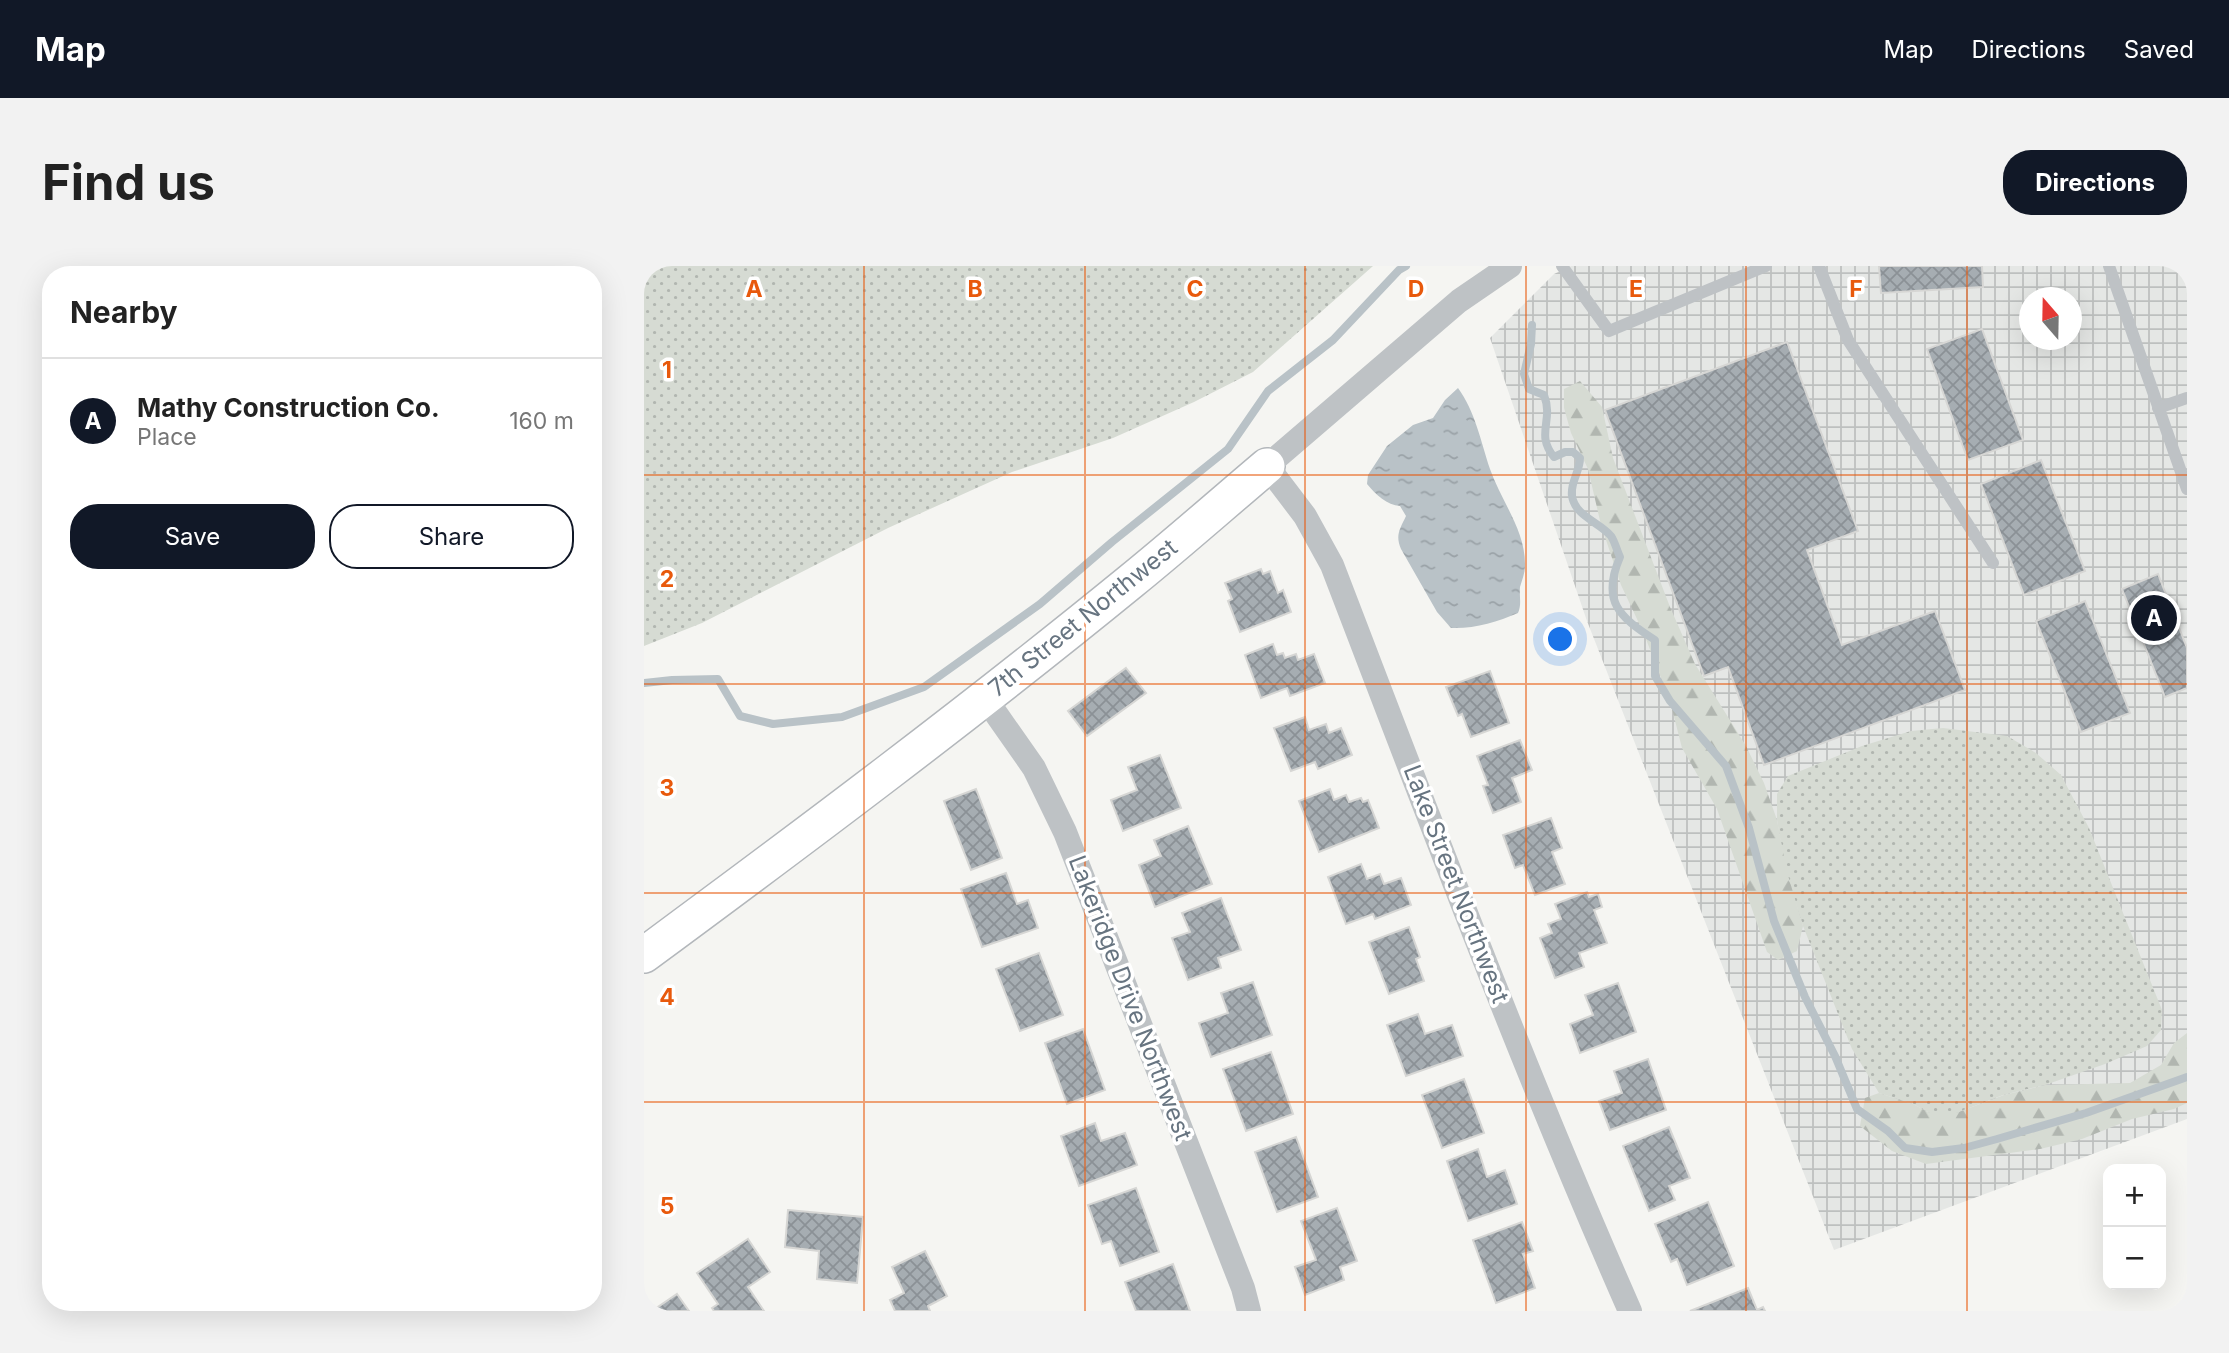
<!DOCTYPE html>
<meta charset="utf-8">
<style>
:root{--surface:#fff;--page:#f2f2f2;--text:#222;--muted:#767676;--line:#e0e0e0;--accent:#111827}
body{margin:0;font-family:Inter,sans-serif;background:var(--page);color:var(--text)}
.controls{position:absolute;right:21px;bottom:21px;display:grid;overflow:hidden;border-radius:14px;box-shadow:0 7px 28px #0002}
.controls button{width:63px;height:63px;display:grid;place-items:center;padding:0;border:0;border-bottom:2px solid var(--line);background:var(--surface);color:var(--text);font:35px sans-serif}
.compass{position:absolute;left:1375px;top:21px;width:63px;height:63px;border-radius:50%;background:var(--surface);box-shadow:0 7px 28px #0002;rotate:340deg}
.you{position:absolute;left:917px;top:374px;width:24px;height:24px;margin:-18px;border:5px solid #fff;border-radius:50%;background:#1a73e8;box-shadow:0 0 0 10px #1a73e833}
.badge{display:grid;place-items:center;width:46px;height:46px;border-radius:50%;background:var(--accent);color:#fff;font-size:23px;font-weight:700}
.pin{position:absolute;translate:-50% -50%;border:4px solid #fff;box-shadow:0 2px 7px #0006}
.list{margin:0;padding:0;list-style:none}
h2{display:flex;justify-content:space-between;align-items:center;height:91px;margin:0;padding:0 28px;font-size:30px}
h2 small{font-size:23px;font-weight:400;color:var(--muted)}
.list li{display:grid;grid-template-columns:46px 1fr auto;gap:21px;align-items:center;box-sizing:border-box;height:126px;padding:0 28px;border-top:2px solid var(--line)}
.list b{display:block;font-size:26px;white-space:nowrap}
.list p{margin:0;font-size:23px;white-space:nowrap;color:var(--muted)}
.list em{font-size:23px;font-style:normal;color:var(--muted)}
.actions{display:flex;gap:14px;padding:21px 28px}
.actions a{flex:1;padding:16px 0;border:2px solid var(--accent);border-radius:28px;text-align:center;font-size:24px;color:var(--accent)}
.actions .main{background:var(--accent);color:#fff}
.map{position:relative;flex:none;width:1543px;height:1045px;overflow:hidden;border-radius:28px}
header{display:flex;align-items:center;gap:42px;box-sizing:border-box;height:98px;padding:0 35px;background:var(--accent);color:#fff}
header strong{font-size:33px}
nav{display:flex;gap:38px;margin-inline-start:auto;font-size:24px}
.intro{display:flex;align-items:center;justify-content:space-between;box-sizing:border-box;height:168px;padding:0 42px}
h1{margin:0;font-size:49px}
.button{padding:18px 32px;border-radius:28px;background:var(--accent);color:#fff;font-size:24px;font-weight:700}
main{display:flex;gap:42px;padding:0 42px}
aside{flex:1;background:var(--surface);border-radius:28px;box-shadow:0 7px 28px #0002}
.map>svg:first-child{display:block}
</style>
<header>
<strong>Map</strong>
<nav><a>Map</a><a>Directions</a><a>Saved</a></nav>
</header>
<div class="intro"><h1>Find us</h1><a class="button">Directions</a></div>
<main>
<aside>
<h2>Nearby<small></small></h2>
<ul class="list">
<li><span class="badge">A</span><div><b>Mathy Construction Co.</b><p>Place</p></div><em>160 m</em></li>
</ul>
<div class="actions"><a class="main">Save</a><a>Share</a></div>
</aside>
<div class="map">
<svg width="1543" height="1045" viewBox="0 0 1543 1045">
<defs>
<pattern id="industrial-grid" width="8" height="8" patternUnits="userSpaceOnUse" patternTransform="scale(1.75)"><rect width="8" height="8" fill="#e5e7e5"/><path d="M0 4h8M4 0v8" fill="none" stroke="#bdc0bf"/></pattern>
<pattern id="grass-dots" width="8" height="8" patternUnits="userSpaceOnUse" patternTransform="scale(1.75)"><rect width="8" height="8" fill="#d6dbd3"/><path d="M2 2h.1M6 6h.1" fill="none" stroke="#b1b6b0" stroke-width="1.8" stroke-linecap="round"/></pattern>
<pattern id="forest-firs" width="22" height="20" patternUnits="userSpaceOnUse" patternTransform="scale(1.75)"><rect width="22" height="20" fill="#d6dbd3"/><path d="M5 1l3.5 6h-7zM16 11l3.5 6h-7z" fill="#b1b6b0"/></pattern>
<pattern id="water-ripples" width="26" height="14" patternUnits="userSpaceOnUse" patternTransform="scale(1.75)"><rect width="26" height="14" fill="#b9c2c7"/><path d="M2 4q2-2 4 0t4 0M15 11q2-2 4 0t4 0" fill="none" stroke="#9aa2a7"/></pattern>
<pattern id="building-cross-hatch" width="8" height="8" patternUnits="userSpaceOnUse" patternTransform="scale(1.75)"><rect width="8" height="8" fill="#a6adb2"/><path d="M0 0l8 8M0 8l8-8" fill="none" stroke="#8b9196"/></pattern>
</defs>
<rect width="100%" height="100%" fill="#f5f5f2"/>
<!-- industrial -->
<path fill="url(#industrial-grid)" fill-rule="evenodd" d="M927,0H1543V853L1190,984L943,355L846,72L910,8ZM1386,32H1428V74H1386Z"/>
<!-- grass -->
<g fill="url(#grass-dots)">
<polygon points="0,0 729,0 609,106 550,136 469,172 368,206 244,262 58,357 0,380"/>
<polygon points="1299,462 1363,470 1392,487 1417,509 1445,562 1518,744 1517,764 1503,780 1461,798 1401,819 1359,829 1312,847 1286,847 1269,838 1235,827 1208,783 1159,660 1142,606 1133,554 1133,528 1144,510 1218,480 1267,465"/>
</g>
<!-- forest -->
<g fill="url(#forest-firs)">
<polygon points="936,115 958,141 969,192 1026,341 1051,398 1102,480 1120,517 1133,554 1143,606 1159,660 1153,685 1134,694 1123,686 1073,543 1038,482 1026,435 1000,368 977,319 957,259 944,203 927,167 920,142 920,123"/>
<polygon points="1543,767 1543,837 1530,843 1488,853 1438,873 1396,883 1282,898 1248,885 1216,860 1221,832 1235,827 1269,838 1286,847 1312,847 1360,829 1401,819 1486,817 1517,799 1530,777"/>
</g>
<!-- water -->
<path fill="url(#water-ripples)" d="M814,122C831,145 837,176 846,203C857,235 882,265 881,300C881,307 878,314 876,321C875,330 878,338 874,347C853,356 830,363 807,362L793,346L757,283C751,269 756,263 762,250L756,240C743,239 732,229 723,218L724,209L743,180L769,159L789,152L801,134Z"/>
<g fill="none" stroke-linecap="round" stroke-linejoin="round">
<!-- stream -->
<g stroke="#b9c2c7" stroke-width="8">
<path d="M888,59L887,78L880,108L885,123L900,129C910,155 891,168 910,191L921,186H929L936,192C936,206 926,216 928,230C931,250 955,256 967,270C971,276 973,285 976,291C957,335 975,351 1011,374V410L1026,435L1082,500L1105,562L1130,655L1161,731L1191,790L1213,843L1244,865L1261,882L1288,886L1320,882L1353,873L1442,847L1543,811"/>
<polyline points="0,417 28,414 74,413 96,450 129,458 198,451 280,421 396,338 468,276 584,183 624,125 689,74 755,4 762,0"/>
</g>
</g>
<!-- building -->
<g fill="url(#building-cross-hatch)" stroke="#d6d6d4" stroke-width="2">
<polygon points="1235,0 1338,0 1339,21 1237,27"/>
<polygon points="1338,63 1379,174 1324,194 1283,83"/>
<polygon points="1143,76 1214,265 1163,284 1198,379 1291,345 1321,424 1120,499 1084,401 1060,410 961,144"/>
<polygon points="1397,194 1441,305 1380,329 1337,218"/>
<polygon points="617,303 619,308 626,305 634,327 639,324 647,346 596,366 584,335 588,333 581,317"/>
<polygon points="1514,308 1543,382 1543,422 1521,431 1478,323"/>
<polygon points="1441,335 1486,447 1437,466 1392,355"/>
<polygon points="629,378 633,389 639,387 641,392 652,388 654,394 670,388 681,417 646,430 643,422 617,432 601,389"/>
<polygon points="482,402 502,427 443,470 424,445"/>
<polygon points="846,405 865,457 827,471 818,448 814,450 802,421"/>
<polygon points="661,451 665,464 682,458 685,467 697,462 708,489 674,503 671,496 647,505 630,462"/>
<polygon points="876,474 888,504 868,512 877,536 849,547 839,520 844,519 833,490"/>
<polygon points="516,489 537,542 479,565 467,534 493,524 484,501"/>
<polygon points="332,523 358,592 327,604 300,535"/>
<polygon points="686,523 690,534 702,529 705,536 717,532 719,536 724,534 735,562 675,586 655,535"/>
<polygon points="907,552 918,582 908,586 921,618 891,629 879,599 871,602 859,569"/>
<polygon points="544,560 568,618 511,641 495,599 517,590 510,574"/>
<polygon points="717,598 723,613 736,608 740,618 757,612 767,639 731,653 729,648 702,658 684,611"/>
<polygon points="362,607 373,638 384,634 394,662 338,681 317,623"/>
<polygon points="943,626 945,631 954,628 958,641 950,644 963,677 935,687 940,701 911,712 896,672 908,667 904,658 917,653 911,638"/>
<polygon points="577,632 597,684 574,692 577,702 544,714 528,672 546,666 538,647"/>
<polygon points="765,661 776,691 772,693 780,715 745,728 725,676"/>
<polygon points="395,687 419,749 376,765 352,703"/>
<polygon points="609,716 628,769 567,791 555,757 584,747 577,727"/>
<polygon points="974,717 992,766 936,787 926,758 949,749 941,729"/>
<polygon points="774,748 781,768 808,759 819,790 762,810 743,759"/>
<polygon points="439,763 461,824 423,838 401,777"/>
<polygon points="627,786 649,848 602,865 579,803"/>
<polygon points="1004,793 1022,844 966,864 955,835 978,827 970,805"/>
<polygon points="820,813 840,867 798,882 778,829"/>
<polygon points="451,857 457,875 481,867 493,899 435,920 417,870"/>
<polygon points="1025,861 1046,912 1025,920 1031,934 1005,945 979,880"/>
<polygon points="652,871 674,931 633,946 611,886"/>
<polygon points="834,883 843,911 861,904 873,938 824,955 803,895"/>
<polygon points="492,922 515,986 476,1000 467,975 458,978 444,939"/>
<polygon points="1064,936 1090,1000 1043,1019 1033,993 1027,996 1011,958"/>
<polygon points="693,942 713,995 696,1001 700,1014 661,1029 651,1001 672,994 657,955"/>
<polygon points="144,944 219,951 213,1017 173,1013 175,985 141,981"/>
<polygon points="878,956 889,985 879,988 891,1022 852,1037 829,974"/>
<polygon points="104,973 126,1006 104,1021 120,1045 70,1045 68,1042 74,1038 53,1007"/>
<polygon points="281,985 303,1030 284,1040 286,1045 251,1045 246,1034 260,1027 248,1001"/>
<polygon points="529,998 546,1045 492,1045 481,1016"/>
<polygon points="1104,1022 1113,1044 1119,1041 1121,1045 1046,1045"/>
<polygon points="33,1028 45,1045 8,1045"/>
</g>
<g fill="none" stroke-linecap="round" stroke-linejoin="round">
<defs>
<path id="secondary" d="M0,689C164,568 328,445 486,316C533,278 578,238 623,200"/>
</defs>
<!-- secondary casing -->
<use href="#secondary" stroke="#b3b7bb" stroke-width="38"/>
<!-- lane -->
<g stroke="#bec2c5" stroke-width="12">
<polyline points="918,0 965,65 1122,0"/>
<polyline points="1175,0 1204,74 1349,297"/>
<polyline points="1465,0 1543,223"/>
<polyline points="1514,142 1543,132"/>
</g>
<!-- street -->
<g stroke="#bec2c5" stroke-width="24">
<path d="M866,0L815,35L623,200L661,250L688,299C784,549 878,800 986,1045"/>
<polyline points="341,432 390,502 421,566 599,1022 605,1045"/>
</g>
<!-- secondary -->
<use href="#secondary" stroke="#fff" stroke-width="35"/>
</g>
<!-- grid -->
<path fill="none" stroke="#e8590c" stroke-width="2" stroke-opacity="0.55" d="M220,0V1045M441,0V1045M661,0V1045M882,0V1045M1102,0V1045M1323,0V1045M0,209H1543M0,418H1543M0,627H1543M0,836H1543"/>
<g text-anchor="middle" stroke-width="7" stroke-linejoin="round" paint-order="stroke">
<!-- street labels -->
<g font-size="24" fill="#677480" stroke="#fff">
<text transform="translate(439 352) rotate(-39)" y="8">7th Street Northwest</text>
<text transform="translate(812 618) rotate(69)" y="8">Lake Street Northwest</text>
<text transform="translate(486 732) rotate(69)" y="8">Lakeridge Drive Northwest</text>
</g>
</g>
<g font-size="23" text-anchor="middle" font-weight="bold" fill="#e8590c" stroke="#fff" stroke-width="7" stroke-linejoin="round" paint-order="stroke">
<text x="110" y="31">A</text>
<text x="331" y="31">B</text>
<text x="551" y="31">C</text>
<text x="772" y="31">D</text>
<text x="992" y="31">E</text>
<text x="1212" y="31">F</text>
<text x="23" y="112">1</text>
<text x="23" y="321">2</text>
<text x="23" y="530">3</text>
<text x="23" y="739">4</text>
<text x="23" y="948">5</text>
</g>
</svg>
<div class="controls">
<button>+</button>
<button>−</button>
</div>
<svg class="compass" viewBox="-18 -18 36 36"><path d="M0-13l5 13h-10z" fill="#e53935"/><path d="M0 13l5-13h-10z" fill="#767676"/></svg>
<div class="you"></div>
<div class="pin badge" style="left:1510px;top:352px">A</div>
</div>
</main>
